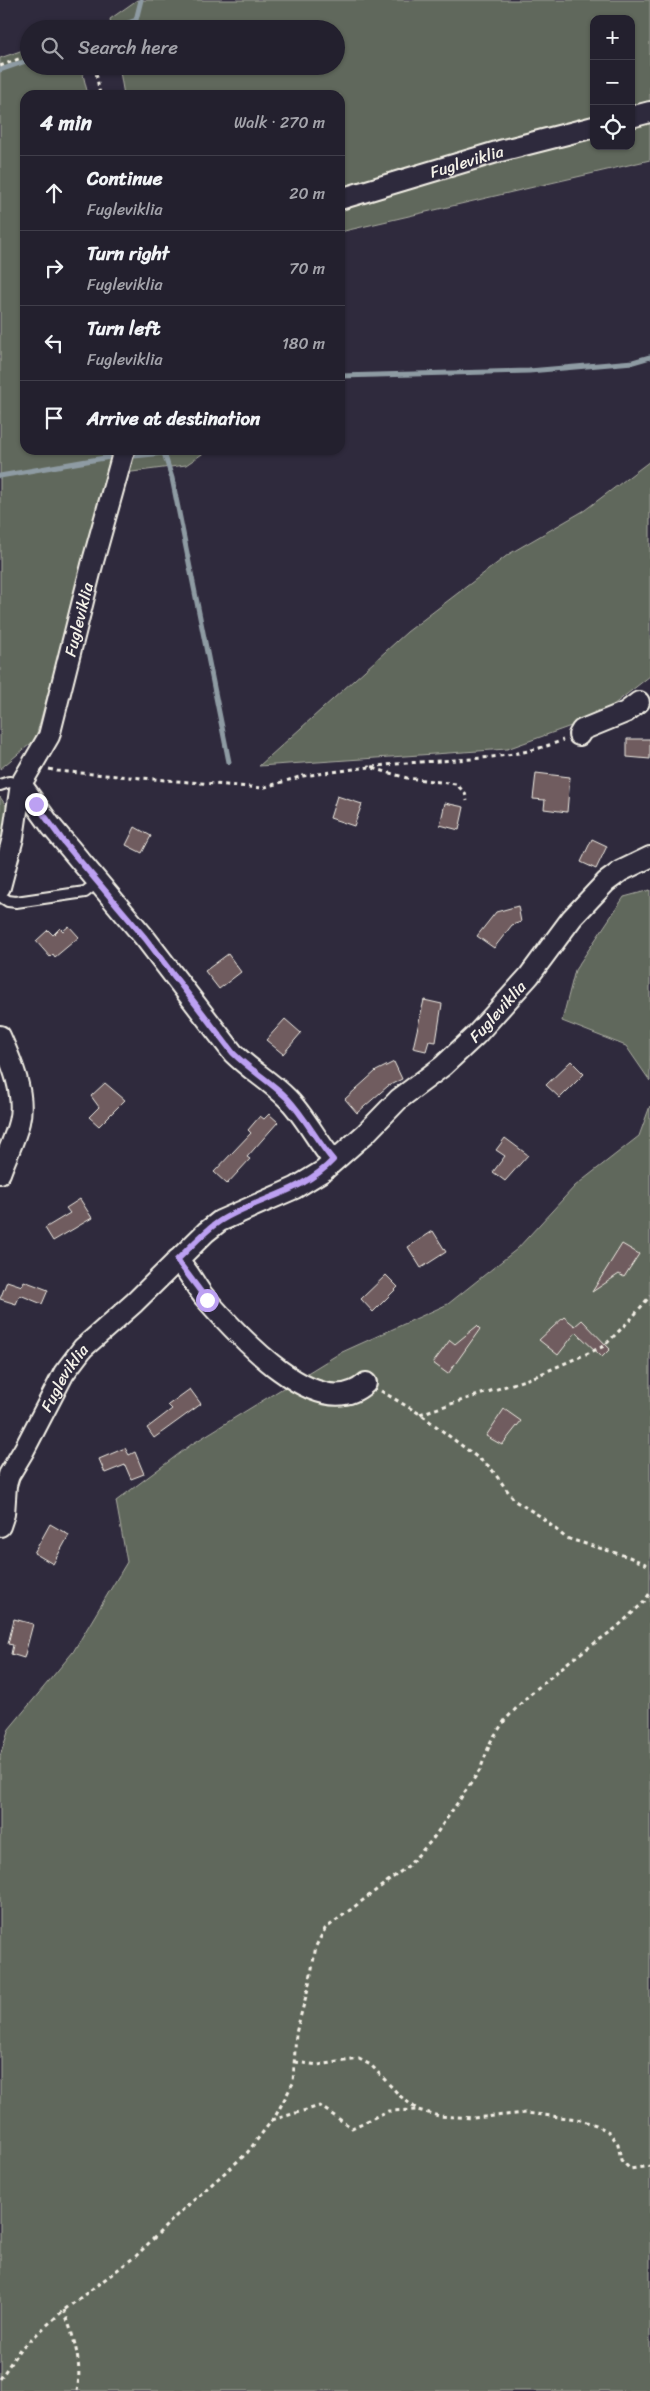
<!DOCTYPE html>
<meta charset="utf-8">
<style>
:root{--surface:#23202e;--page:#2b2836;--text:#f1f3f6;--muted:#a3a3aa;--line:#403e4a}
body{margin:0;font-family:Sriracha,sans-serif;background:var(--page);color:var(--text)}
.controls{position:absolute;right:15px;top:15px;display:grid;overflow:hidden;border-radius:10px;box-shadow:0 1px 4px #0004}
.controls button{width:45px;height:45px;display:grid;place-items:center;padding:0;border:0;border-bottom:1px solid var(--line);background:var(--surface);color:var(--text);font:25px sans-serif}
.stop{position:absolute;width:15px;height:15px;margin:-11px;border:4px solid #bca0f2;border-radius:50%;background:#fff}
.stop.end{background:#bca0f2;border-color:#fff;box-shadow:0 1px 5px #0008}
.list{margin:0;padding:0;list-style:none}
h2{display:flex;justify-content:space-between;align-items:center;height:65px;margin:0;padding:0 20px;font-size:21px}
h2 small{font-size:16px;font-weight:400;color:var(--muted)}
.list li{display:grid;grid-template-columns:32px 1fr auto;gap:15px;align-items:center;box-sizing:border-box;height:75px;padding:0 20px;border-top:1px solid var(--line)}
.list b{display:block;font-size:19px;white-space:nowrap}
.list p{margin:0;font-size:16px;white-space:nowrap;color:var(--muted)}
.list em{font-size:16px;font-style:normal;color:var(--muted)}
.icon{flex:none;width:28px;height:28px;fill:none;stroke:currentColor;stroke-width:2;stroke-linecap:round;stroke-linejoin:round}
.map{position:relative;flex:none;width:650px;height:2391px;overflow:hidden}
.search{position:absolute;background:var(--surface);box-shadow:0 1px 4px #0004;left:20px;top:20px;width:325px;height:55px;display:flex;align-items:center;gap:12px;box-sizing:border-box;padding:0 18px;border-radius:28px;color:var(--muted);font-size:19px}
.panel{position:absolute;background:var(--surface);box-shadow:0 1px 4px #0004;left:20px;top:90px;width:325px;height:365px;border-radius:15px}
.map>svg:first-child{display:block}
</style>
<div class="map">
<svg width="650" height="2391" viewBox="0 0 650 2391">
<rect width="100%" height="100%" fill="#2f2a3d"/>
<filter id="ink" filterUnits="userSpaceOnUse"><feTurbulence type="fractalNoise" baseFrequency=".02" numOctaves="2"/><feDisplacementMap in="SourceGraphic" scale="10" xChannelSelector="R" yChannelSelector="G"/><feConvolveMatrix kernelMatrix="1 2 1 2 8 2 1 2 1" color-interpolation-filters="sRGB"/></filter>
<g filter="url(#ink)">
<!-- green -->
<g fill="#61685b" stroke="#aaaca2" fill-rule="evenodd">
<path d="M137,0H650V160L340,232V95H124L119,66H336V29H112L110,19ZM594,19H631V146H594Z"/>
<polygon points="29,48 29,66 81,66 88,95 25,95 25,450 208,450 186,465 109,475 35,740 0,769 0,58"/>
<polygon points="650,461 650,676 599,716 507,749 259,766 407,632 509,554 585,510"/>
<polygon points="0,797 12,814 0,854"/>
<polygon points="650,890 650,1081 626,1046 562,1021 575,970 624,897"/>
<polygon points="650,1106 650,2391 0,2391 0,1756 9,1729 73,1652 127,1562 116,1501 192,1444 340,1353 448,1304 517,1249 575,1186 639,1136"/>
</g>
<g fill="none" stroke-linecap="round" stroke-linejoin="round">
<!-- stream -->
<g stroke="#8e9ba3" stroke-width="5">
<polyline points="112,29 136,20 141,0"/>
<polyline points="0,70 29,60"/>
<polyline points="340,376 529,371 633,362 650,357"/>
<polyline points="164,453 172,478 229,762"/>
<polyline points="134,456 164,453 170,450"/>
<polyline points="0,476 110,457"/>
</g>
</g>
<!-- building -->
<g fill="#705b5f" stroke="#f4f1e8">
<polygon points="627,739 650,739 650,759 627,757"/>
<polygon points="536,773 570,777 567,812 544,809 545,800 533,799"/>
<polygon points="337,796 362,804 354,826 330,818"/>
<polygon points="445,803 464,807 459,830 440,825"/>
<polygon points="135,827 151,836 142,853 126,845"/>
<polygon points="592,839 607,846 596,869 581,862"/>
<polygon points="518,906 521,922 512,925 494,948 477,936 496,912"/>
<polygon points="69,926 79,937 55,957 53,954 50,957 36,941 48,930 53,935 60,928 63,931"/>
<polygon points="228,954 241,972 219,989 205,971"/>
<polygon points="424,1000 442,1004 436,1042 429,1041 426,1051 413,1048"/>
<polygon points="285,1019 301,1033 283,1054 266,1040"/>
<polygon points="571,1061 584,1074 560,1098 546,1085"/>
<polygon points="394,1062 402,1079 388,1086 357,1113 345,1099 376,1071"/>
<polygon points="105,1083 125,1100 99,1126 89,1117 99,1107 91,1096"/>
<polygon points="269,1114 278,1122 247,1157 250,1159 227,1184 214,1172 251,1133 248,1130 260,1116 264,1119"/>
<polygon points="505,1138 528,1155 505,1181 493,1172 505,1156 496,1150"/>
<polygon points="80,1199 92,1218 53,1241 45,1228 70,1213 66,1208"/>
<polygon points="433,1231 446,1252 421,1268 408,1247"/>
<polygon points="622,1244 639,1254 624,1277 619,1274 592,1292"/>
<polygon points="386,1275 398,1287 373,1312 361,1299"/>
<polygon points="7,1281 22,1286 24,1281 48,1290 42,1304 20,1295 16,1304 0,1299"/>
<polygon points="564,1317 575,1326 582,1320 610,1349 602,1357 576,1332 558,1355 539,1340"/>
<polygon points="477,1326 480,1329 448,1374 433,1363 450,1340 455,1344"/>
<polygon points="190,1389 201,1404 154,1438 147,1428 172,1409 168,1405"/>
<polygon points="504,1409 521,1421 502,1445 486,1436"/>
<polygon points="125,1448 129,1455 135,1452 144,1474 131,1479 125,1465 105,1473 99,1459"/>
<polygon points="50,1524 69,1535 53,1564 34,1553"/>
<polygon points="14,1619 33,1624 24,1658 11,1654 13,1645 8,1644"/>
</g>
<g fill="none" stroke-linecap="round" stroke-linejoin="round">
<defs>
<g id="lane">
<polyline points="0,785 9,782 21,784"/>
<polyline points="0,896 8,901 16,902 85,892 98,882"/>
</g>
<g id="street">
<polyline points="631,117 650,112"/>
<path id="s1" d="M340,199L500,151L594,127"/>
<polyline points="579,735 582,730 626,712 639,702"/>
<path d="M21,784L51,826L145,938L233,1053C250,1070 270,1081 287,1098C305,1116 316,1140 333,1160"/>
<path id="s2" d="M0,887L13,838L21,784L49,736L92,565L124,450"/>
<path d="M0,1036C11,1061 26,1094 19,1122C15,1139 6,1156 0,1173"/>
<path d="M177,1260C189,1270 195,1287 206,1299C236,1333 319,1427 366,1383"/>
<path id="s3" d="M0,1526L4,1514L6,1485L9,1475L24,1450L64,1373L83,1348L134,1303L206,1232L220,1221L295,1188L323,1171L365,1134L399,1099L443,1066L476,1035L529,976L572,918L606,882L621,871L650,857"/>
</g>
</defs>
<!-- lane casing -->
<use href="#lane" stroke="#f4f1e8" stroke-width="14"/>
<!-- street casing -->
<use href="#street" stroke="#f4f1e8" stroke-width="24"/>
<!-- path -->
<g stroke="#f4f1e8" stroke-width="3" stroke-dasharray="4 4" stroke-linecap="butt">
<polyline points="0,66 29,55"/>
<polyline points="95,66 100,95"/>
<path d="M372,767C436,757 502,765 563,740"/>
<polyline points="49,769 57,771 262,788 303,776 369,767 407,778 456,784 465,793 467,801"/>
<polyline points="381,1391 420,1414 490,1467 515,1501 540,1516 566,1538 629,1557 650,1566"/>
<polyline points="420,1414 534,1377 604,1346 631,1319 650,1296"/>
<polyline points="295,2062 318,2065 359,2059 371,2065 400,2096 418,2110 439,2116 473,2118 526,2113 577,2119 596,2125 609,2132 618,2144 621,2160 630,2169 650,2166"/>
<polyline points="272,2120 320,2106 352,2128 388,2111 418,2110"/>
<path d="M64,2310C73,2336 83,2363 77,2391"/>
<polyline points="0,2379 20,2349 64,2310 136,2256 177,2215 247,2153 276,2115 293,2083 296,2033 309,1985 316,1946 325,1929 408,1866 432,1840 480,1770 491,1741 505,1720 528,1696 571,1660 616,1628 644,1602 650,1593"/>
</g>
<!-- lane -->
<use href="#lane" stroke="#2f2a3d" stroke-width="10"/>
<!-- street -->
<use href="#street" stroke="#2f2a3d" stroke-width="20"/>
</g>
</g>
<g fill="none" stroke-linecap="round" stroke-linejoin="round" filter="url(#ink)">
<!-- route -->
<path stroke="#bca0f2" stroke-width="6" d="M36,804L63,841L145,938L233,1053C250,1070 270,1081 287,1098C305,1117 316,1140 333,1160C302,1193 257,1198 220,1221C204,1231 191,1247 177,1260L207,1300"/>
</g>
<g text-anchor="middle" stroke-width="4" stroke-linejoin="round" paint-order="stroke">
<!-- street labels -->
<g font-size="16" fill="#f4f1e8" stroke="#2f2a3d">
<text dy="6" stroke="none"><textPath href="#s1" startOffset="132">Fugleviklia</textPath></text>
<text dy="6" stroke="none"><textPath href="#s2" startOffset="281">Fugleviklia</textPath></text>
<text dy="6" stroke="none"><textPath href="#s3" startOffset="738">Fugleviklia</textPath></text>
<text dy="6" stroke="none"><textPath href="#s3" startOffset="164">Fugleviklia</textPath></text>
</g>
</g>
</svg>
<div class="controls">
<button>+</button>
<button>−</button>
<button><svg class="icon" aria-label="locate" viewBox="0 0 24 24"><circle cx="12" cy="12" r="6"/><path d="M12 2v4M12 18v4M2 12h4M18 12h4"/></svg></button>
</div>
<div class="stop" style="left:207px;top:1300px"></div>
<div class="stop end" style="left:36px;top:804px"></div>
<div class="search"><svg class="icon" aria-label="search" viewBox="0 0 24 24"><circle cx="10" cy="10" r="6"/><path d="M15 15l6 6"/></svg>Search here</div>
<section class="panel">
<h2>4 min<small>Walk · 270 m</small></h2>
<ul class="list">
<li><svg class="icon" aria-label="ahead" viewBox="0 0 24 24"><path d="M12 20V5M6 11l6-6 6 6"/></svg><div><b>Continue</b><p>Fugleviklia</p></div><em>20 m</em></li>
<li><svg class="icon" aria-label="right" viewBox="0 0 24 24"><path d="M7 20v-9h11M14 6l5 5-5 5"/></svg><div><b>Turn right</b><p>Fugleviklia</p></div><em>70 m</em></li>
<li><svg class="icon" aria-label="left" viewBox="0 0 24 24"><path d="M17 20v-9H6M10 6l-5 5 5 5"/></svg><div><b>Turn left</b><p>Fugleviklia</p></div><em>180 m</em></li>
<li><svg class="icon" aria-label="arrive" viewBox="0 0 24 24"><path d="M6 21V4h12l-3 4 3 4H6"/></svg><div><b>Arrive at destination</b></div></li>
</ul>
</section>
</div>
